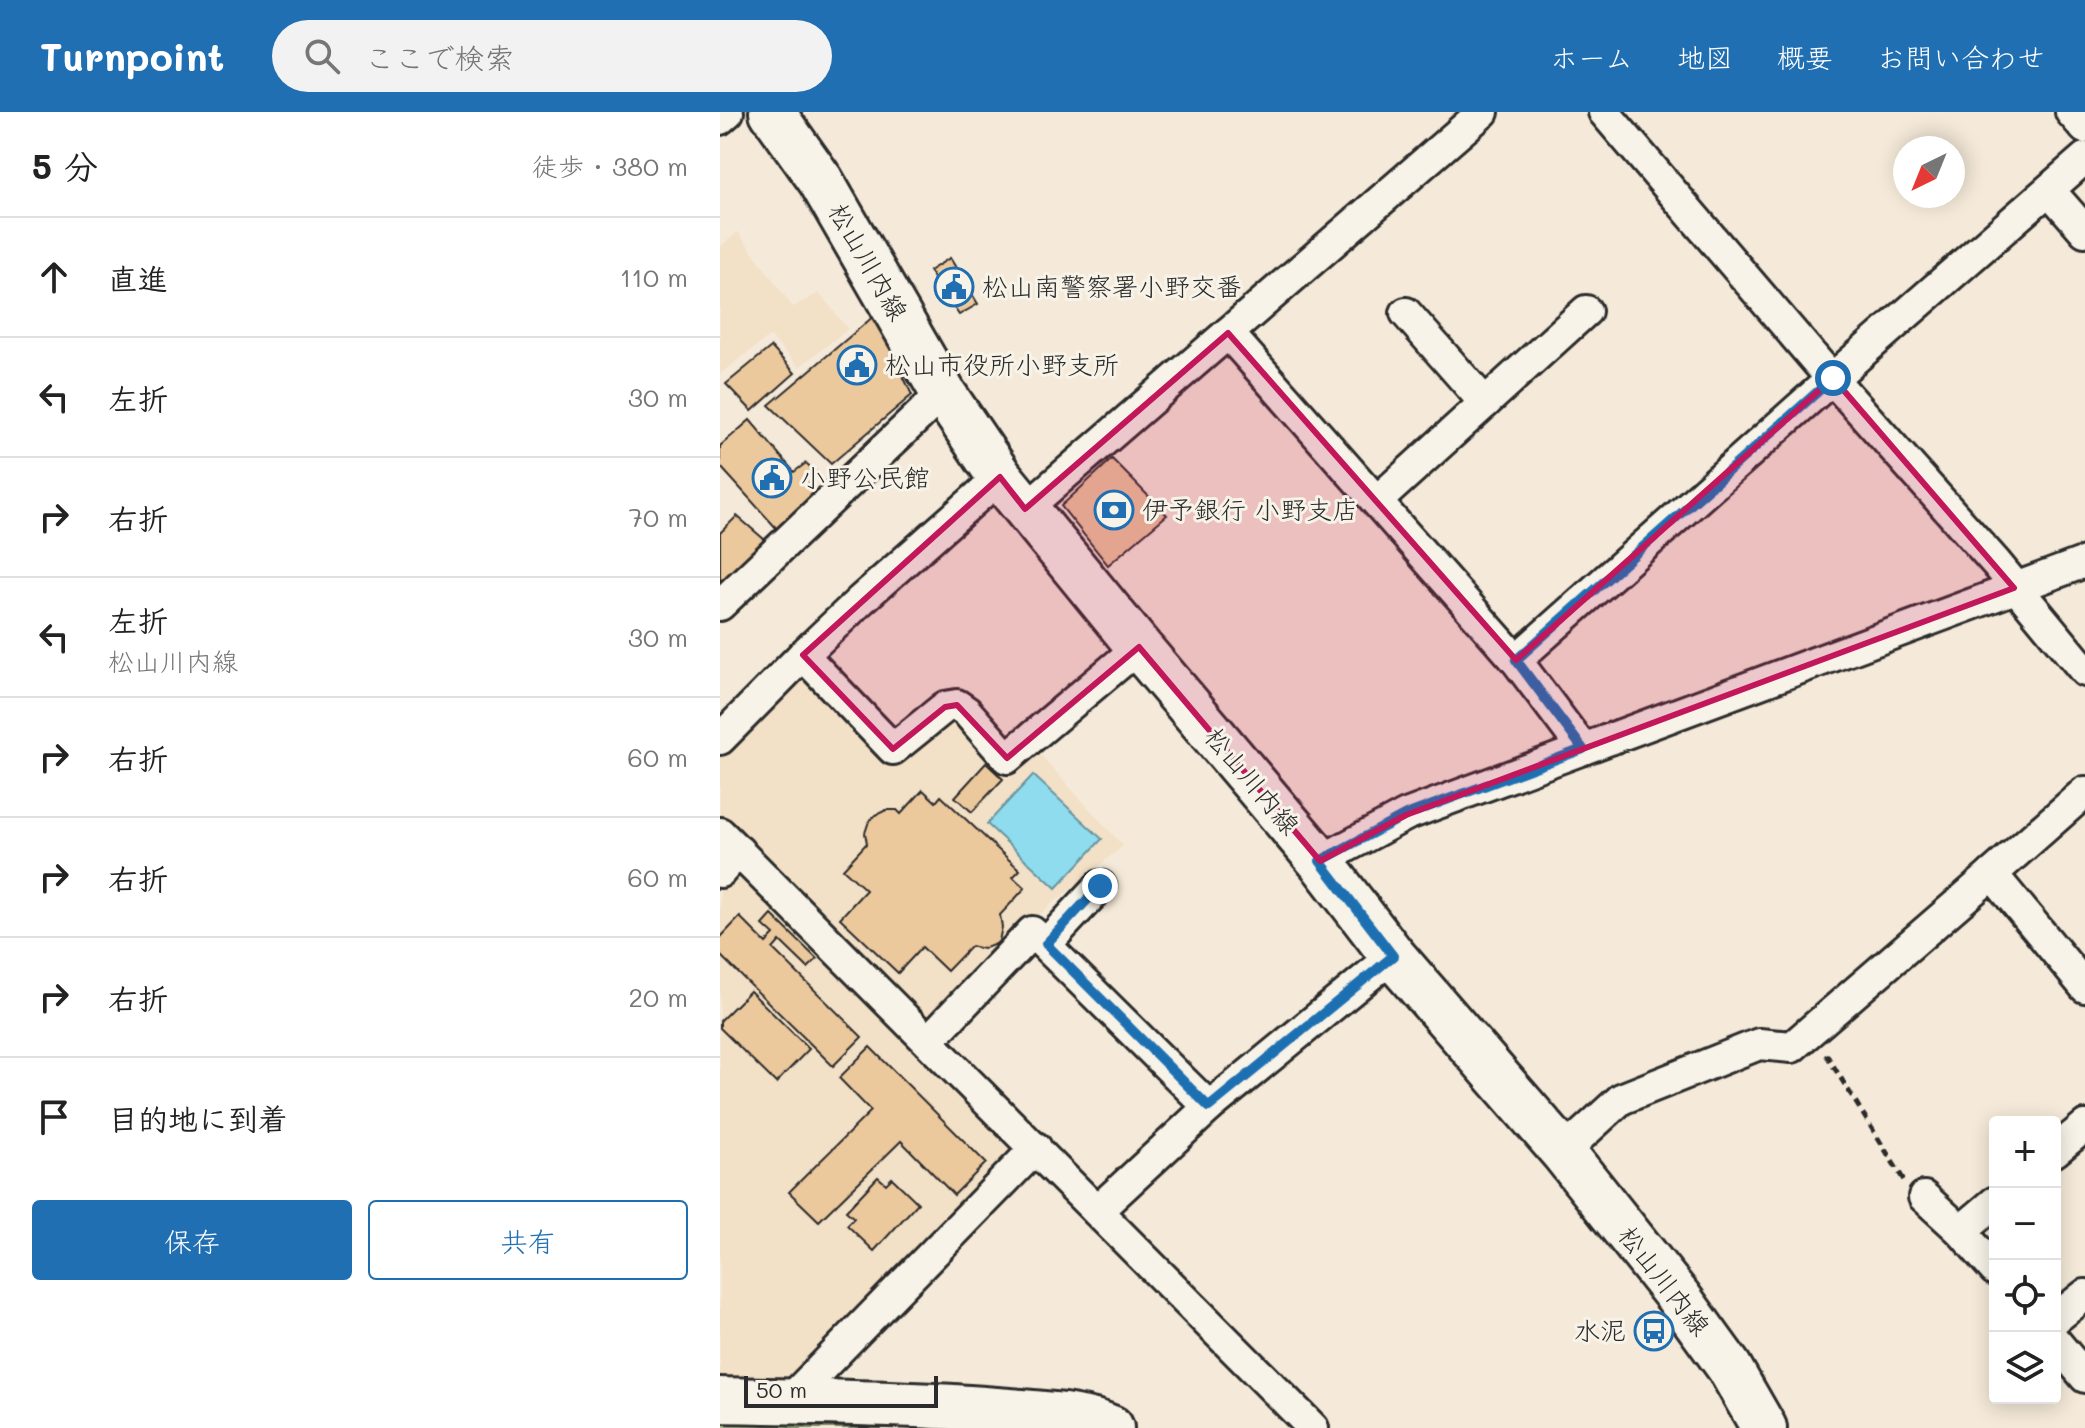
<!DOCTYPE html>
<html lang="ja">
<meta charset="utf-8">
<style>
:root{--surface:#fff;--page:#f2f2f2;--text:#222;--muted:#767676;--line:#e0e0e0;--accent:#1f6fb2}
body{margin:0;font-family:Mali,"Klee One",sans-serif;background:var(--page);color:var(--text)}
.controls{position:absolute;right:24px;bottom:24px;display:grid;overflow:hidden;border-radius:8px;box-shadow:0 4px 20px #0003}
.controls button{width:72px;height:72px;display:grid;place-items:center;padding:0;border:0;border-bottom:2px solid var(--line);background:var(--surface);color:var(--text);font:40px sans-serif}
.compass{position:absolute;left:1173px;top:24px;width:72px;height:72px;border-radius:50%;background:var(--surface);box-shadow:0 4px 20px #0003;rotate:223deg}
.scale{position:absolute;left:24px;bottom:20px;width:194px;box-sizing:border-box;padding-left:8px;border:4px solid #2b2b2b;border-top:0;font-size:22px;line-height:28px;white-space:nowrap;color:#2b2b2b;-webkit-text-stroke:6px #f7f3e8;paint-order:stroke}
.stop{position:absolute;width:24px;height:24px;margin:-18px;border:6px solid #1f6fb2;border-radius:50%;background:#fff}
.stop.end{background:#1f6fb2;border-color:#fff;box-shadow:0 2px 8px #0008}
.list{margin:0;padding:0;list-style:none}
h2{display:flex;justify-content:space-between;align-items:center;height:104px;margin:0;padding:0 32px;font-size:34px}
h2 small{font-size:26px;font-weight:400;color:var(--muted)}
.list li{display:grid;grid-template-columns:52px 1fr auto;gap:24px;align-items:center;box-sizing:border-box;height:120px;padding:0 32px;border-top:2px solid var(--line)}
.list b{display:block;font-size:30px;white-space:nowrap}
.list p{margin:0;font-size:26px;white-space:nowrap;color:var(--muted)}
.list em{font-size:26px;font-style:normal;color:var(--muted)}
.actions{display:flex;gap:16px;padding:24px 32px}
.actions a{flex:1;padding:18px 0;border:2px solid var(--accent);border-radius:8px;text-align:center;font-size:28px;color:var(--accent)}
.actions .main{background:var(--accent);color:#fff}
.icon{flex:none;width:44px;height:44px;fill:none;stroke:currentColor;stroke-width:2;stroke-linecap:round;stroke-linejoin:round}
.map{position:relative;flex:none;width:1365px;height:1316px;overflow:hidden}
header{display:flex;align-items:center;gap:48px;box-sizing:border-box;height:112px;padding:0 40px;background:var(--accent);color:#fff}
header strong{font-size:38px}
nav{display:flex;gap:44px;margin-inline-start:auto;font-size:28px}
.search{width:560px;height:72px;background:var(--page);display:flex;align-items:center;gap:20px;box-sizing:border-box;padding:0 28px;border-radius:44px;color:var(--muted);font-size:30px}
main{display:flex}
aside{flex:1;background:var(--surface)}
.map>svg:first-child{display:block}
</style>
<header>
<strong>Turnpoint</strong>
<div class="search"><svg class="icon" aria-label="search" viewBox="0 0 24 24"><circle cx="10" cy="10" r="6"/><path d="M15 15l6 6"/></svg>ここで検索</div>
<nav><a>ホーム</a><a>地図</a><a>概要</a><a>お問い合わせ</a></nav>
</header>
<main>
<aside>
<h2>5 分<small>徒歩 · 380 m</small></h2>
<ul class="list">
<li><svg class="icon" aria-label="ahead" viewBox="0 0 24 24"><path d="M12 20V5M6 11l6-6 6 6"/></svg><div><b>直進</b></div><em>110 m</em></li>
<li><svg class="icon" aria-label="left" viewBox="0 0 24 24"><path d="M17 20v-9H6M10 6l-5 5 5 5"/></svg><div><b>左折</b></div><em>30 m</em></li>
<li><svg class="icon" aria-label="right" viewBox="0 0 24 24"><path d="M7 20v-9h11M14 6l5 5-5 5"/></svg><div><b>右折</b></div><em>70 m</em></li>
<li><svg class="icon" aria-label="left" viewBox="0 0 24 24"><path d="M17 20v-9H6M10 6l-5 5 5 5"/></svg><div><b>左折</b><p>松山川内線</p></div><em>30 m</em></li>
<li><svg class="icon" aria-label="right" viewBox="0 0 24 24"><path d="M7 20v-9h11M14 6l5 5-5 5"/></svg><div><b>右折</b></div><em>60 m</em></li>
<li><svg class="icon" aria-label="right" viewBox="0 0 24 24"><path d="M7 20v-9h11M14 6l5 5-5 5"/></svg><div><b>右折</b></div><em>60 m</em></li>
<li><svg class="icon" aria-label="right" viewBox="0 0 24 24"><path d="M7 20v-9h11M14 6l5 5-5 5"/></svg><div><b>右折</b></div><em>20 m</em></li>
<li><svg class="icon" aria-label="arrive" viewBox="0 0 24 24"><path d="M6 21V4h12l-3 4 3 4H6"/></svg><div><b>目的地に到着</b></div></li>
</ul>
<div class="actions"><a class="main">保存</a><a>共有</a></div>
</aside>
<div class="map">
<svg width="1365" height="1316" viewBox="0 0 1365 1316">
<rect width="100%" height="100%" fill="#f5ead9"/>
<filter id="ink" filterUnits="userSpaceOnUse"><feTurbulence type="fractalNoise" baseFrequency=".0125" numOctaves="2"/><feDisplacementMap in="SourceGraphic" scale="16" xChannelSelector="R" yChannelSelector="G"/><feConvolveMatrix kernelMatrix="1 2 1 2 8 2 1 2 1" color-interpolation-filters="sRGB"/></filter>
<g filter="url(#ink)">
<!-- built -->
<g fill="#f2e0c7">
<polygon points="18,120 73,195 99,181 128,217 79,255 50,224 0,262 0,135"/>
<polygon points="85,559 170,653 228,607 242,612 285,661 319,641 403,734 316,805 189,930 295,1037 64,1269 0,1266 0,774 32,739 0,703 0,645"/>
</g>
<!-- green -->
<polygon fill="#c6e39a" stroke="#788762" stroke-width="2" points="0,1305 253,1316 0,1316"/>
<!-- water -->
<polygon fill="#8fdcee" stroke="#6795a0" stroke-width="2" points="313,663 382,727 336,776 267,712"/>
<!-- building -->
<g fill="#ecc89d" stroke="#2b2b2b" stroke-width="2">
<polygon points="230,146 258,192 239,203 209,159"/>
<polygon points="155,203 192,283 111,352 49,293"/>
<polygon points="51,235 75,261 32,299 6,272"/>
<polygon points="30,308 74,360 86,351 97,361 89,371 95,382 58,418 0,354 0,334"/>
<polygon points="392,347 447,403 388,453 341,394"/>
<polygon points="17,404 52,434 0,482 0,421"/>
<polygon points="266,651 283,667 252,700 235,685"/>
<polygon points="203,678 216,690 221,684 300,758 293,765 305,776 280,803 282,815 279,829 276,832 263,837 251,834 227,859 202,835 178,861 120,806 146,778 123,757 147,731 145,721 149,709 154,704 166,698 177,698 181,702"/>
<polygon points="52,803 97,847 88,856 60,829 53,837 142,925 113,954 0,843 0,826 20,805 46,831 54,823 43,813"/>
<polygon points="30,879 89,937 56,971 0,916 0,909"/>
<polygon points="150,935 266,1051 234,1083 181,1029 99,1109 69,1080 151,999 119,966"/>
<polygon points="158,1065 166,1072 172,1066 198,1091 154,1139 127,1113 134,1106 126,1099"/>
</g>
<g fill="none" stroke-linecap="round" stroke-linejoin="round">
<defs>
<g id="street">
<polyline points="884,0 1099,252 1276,451 1365,559"/>
<polyline points="1351,0 1365,16"/>
<polyline points="0,7 8,0"/>
<polyline points="1329,78 1365,119"/>
<polyline points="686,201 765,291"/>
<polyline points="508,221 796,548 863,637"/>
<polyline points="657,389 866,199"/>
<polyline points="305,397 763,0"/>
<polyline points="0,493 223,281"/>
<polyline points="83,543 141,488 280,365"/>
<polyline points="796,548 1113,266 1365,46"/>
<polyline points="0,627 83,543 173,637 225,595 237,593 247,600 287,646 419,535"/>
<polyline points="1365,680 1272,762 1365,875"/>
<polyline points="0,721 593,1316"/>
<polyline points="600,749 686,703 1365,450"/>
<polyline points="0,760 19,739"/>
<polyline points="326,832 380,774"/>
<polyline points="208,929 312,820 489,995"/>
<polyline points="1335,1039 1365,1014"/>
<polyline points="843,1040 901,987 1039,932 1072,935 1272,762"/>
<polyline points="1204,1085 1241,1119"/>
<polyline points="1275,1090 1241,1119 1275,1158"/>
<polyline points="377,1099 489,995 673,844"/>
<polyline points="1335,1207 1365,1183"/>
<polyline points="1335,1229 1365,1265"/>
<polyline points="69,1289 316,1036"/>
</g>
<g id="secondary">
<polyline points="52,0 101,69 223,281 280,365 419,535 600,749 673,844 843,1040 959,1186 1009,1255 1044,1316"/>
<path d="M0,1288C96,1290 193,1291 289,1299C320,1302 363,1303 391,1316"/>
</g>
</defs>
<!-- street casing -->
<use href="#street" stroke="#2b2b2b" stroke-width="36"/>
<!-- secondary casing -->
<use href="#secondary" stroke="#2b2b2b" stroke-width="50"/>
<!-- path -->
<polyline stroke="#2b2b2b" stroke-width="5" stroke-dasharray="8 6" stroke-linecap="butt" points="1106,942 1185,1070"/>
<!-- street -->
<use href="#street" stroke="#f7f3e8" stroke-width="30"/>
<!-- secondary -->
<use href="#secondary" stroke="#f7f3e8" stroke-width="44"/>
</g>
</g>
<g fill="none" stroke-linecap="round" stroke-linejoin="round" filter="url(#ink)">
<!-- route -->
<polyline stroke="#1f6fb2" stroke-width="10" points="380,774 326,832 489,995 673,844 600,749 686,703 863,637 796,548 1113,266"/>
</g>
<!-- marked area -->
<path fill="#c2185b" fill-opacity="0.2" stroke="#c2185b" stroke-width="6" stroke-linejoin="round" d="M508,221L796,548L1113,266L1294,476L686,703L600,749L419,535L287,646L237,593L225,595L173,637L83,543L280,365L305,397Z"/>
<!-- icons -->
<defs>
<symbol id="civic-ring" viewBox="-11 -11 22 22"><circle r="9.5" fill="#f7f3e8" stroke="#1f6fb2" stroke-width="1.5"/><path d="M-.6-6.5H3V-4.5H.6V-3L4-1V1h2V6H-6V1h2V-1L-.6-3ZM-1.2 2.5V6h2.4V2.5Z" fill="#1f6fb2"/></symbol>
<symbol id="bank-ring" viewBox="-11 -11 22 22"><circle r="9.5" fill="#f7f3e8" stroke="#1f6fb2" stroke-width="1.5"/><path d="M-6-4H6V4H-6ZM0-2.3a2.3 2.3 0 1 0 0 4.6a2.3 2.3 0 1 0 0-4.6Z" fill="#1f6fb2"/></symbol>
<symbol id="bus-ring" viewBox="-11 -11 22 22"><circle r="9.5" fill="#f7f3e8" stroke="#1f6fb2" stroke-width="1.5"/><path d="M-5-6H5V4H4V6H2V4H-2V6H-4V4H-5ZM-3.5-4V0h7V-4ZM-3.5 1.2v1.5H-2V1.2ZM2 1.2v1.5H3.5V1.2Z" fill="#1f6fb2"/></symbol>
</defs>
<g fill-rule="evenodd">
<use href="#civic-ring" x="212" y="153" width="44" height="44"/>
<use href="#civic-ring" x="115" y="231" width="44" height="44"/>
<use href="#civic-ring" x="30" y="344" width="44" height="44"/>
<use href="#bank-ring" x="372" y="376" width="44" height="44"/>
<use href="#bus-ring" x="912" y="1197" width="44" height="44"/>
</g>
<g text-anchor="middle" stroke-width="6" stroke-linejoin="round" paint-order="stroke">
<!-- street labels -->
<g font-size="26" fill="#2b2b2b" stroke="#f7f3e8">
<text transform="translate(148 150) rotate(60)" y="9">松山川内線</text>
<text transform="translate(532 669) rotate(50)" y="9">松山川内線</text>
<text transform="translate(944 1169) rotate(52)" y="9">松山川内線</text>
</g>
<!-- poi labels -->
<g font-size="26" fill="#2b2b2b" stroke="#f7f3e8" text-anchor="start">
<text x="262" y="184">松山南警察署小野交番</text>
<text x="165" y="262">松山市役所小野支所</text>
<text x="80" y="375">小野公民館</text>
<text x="422" y="407">伊予銀行 小野支店</text>
<text x="906" y="1228" text-anchor="end">水泥</text>
</g>
</g>
</svg>
<div class="controls">
<button>+</button>
<button>−</button>
<button><svg class="icon" aria-label="locate" viewBox="0 0 24 24"><circle cx="12" cy="12" r="6"/><path d="M12 2v4M12 18v4M2 12h4M18 12h4"/></svg></button>
<button><svg class="icon" aria-label="layers" viewBox="0 0 24 24"><path d="M12 4l9 5-9 5-9-5zM3 14l9 5 9-5"/></svg></button>
</div>
<svg class="compass" viewBox="-18 -18 36 36"><path d="M0-13l5 13h-10z" fill="#e53935"/><path d="M0 13l5-13h-10z" fill="#767676"/></svg>
<div class="scale">50 m</div>
<div class="stop" style="left:1113px;top:266px"></div>
<div class="stop end" style="left:380px;top:774px"></div>
</div>
</main>
